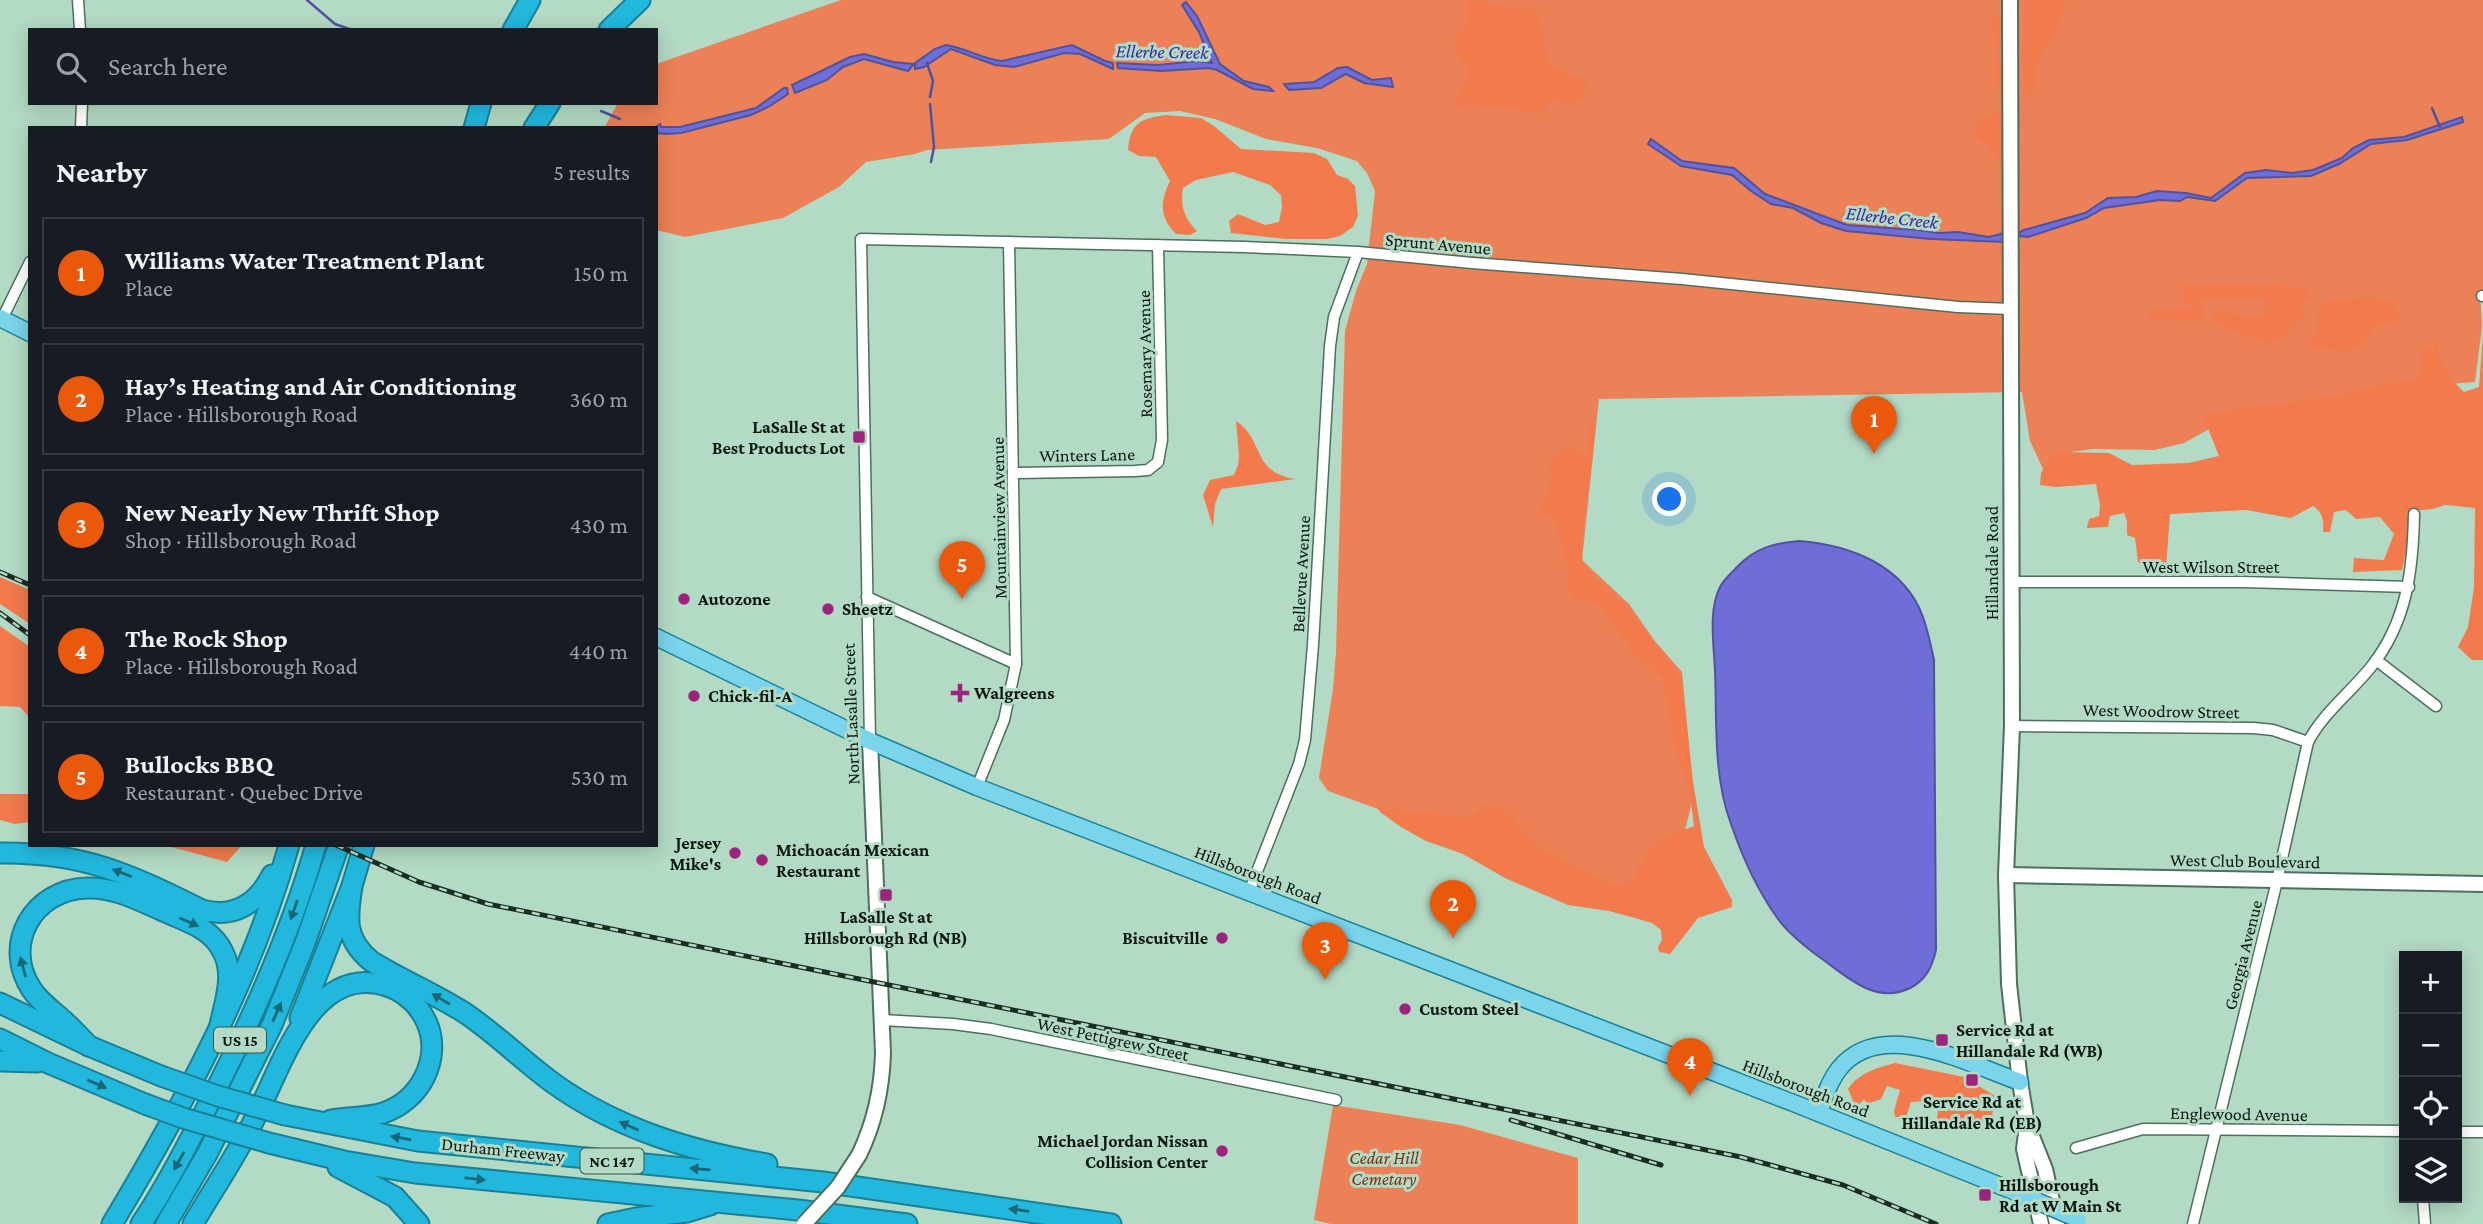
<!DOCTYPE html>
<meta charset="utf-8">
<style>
:root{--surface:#171b24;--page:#20242c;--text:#f1f3f6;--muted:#9ea1a6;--line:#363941;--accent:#ea580c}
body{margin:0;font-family:"Crimson Pro",serif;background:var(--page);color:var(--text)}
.controls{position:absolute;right:21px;bottom:21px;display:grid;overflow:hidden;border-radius:0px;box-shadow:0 4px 18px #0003}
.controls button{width:63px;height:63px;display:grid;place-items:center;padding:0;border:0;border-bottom:2px solid var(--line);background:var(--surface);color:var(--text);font:35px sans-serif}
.you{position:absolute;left:1670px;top:500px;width:24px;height:24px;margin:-18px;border:5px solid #fff;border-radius:50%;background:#1a73e8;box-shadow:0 0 0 10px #1a73e833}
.badge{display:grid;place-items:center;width:46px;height:46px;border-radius:50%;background:var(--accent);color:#fff;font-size:23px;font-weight:700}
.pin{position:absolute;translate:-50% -58px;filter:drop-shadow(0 2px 4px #0008)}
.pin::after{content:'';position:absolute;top:37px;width:24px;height:21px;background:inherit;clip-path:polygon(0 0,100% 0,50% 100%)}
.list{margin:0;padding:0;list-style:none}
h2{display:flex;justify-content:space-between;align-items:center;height:91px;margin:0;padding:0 28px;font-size:30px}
h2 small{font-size:23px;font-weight:400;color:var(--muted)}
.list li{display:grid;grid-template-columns:46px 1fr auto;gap:21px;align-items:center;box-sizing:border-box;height:112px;margin:0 14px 14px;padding:0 14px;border:2px solid var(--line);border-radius:0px}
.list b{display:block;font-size:26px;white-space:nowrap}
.list p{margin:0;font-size:23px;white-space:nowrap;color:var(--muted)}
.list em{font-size:23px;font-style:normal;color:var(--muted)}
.icon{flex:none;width:38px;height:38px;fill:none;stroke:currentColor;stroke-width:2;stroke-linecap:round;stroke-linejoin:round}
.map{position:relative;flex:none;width:2483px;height:1224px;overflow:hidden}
.search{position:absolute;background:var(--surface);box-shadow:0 4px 18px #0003;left:28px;top:28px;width:630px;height:77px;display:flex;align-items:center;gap:18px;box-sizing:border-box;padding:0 24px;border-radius:0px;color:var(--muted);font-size:26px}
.panel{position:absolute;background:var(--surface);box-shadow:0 4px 18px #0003;left:28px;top:126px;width:630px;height:721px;border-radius:0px}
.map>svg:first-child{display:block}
</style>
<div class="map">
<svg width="2483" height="1224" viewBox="0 0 2483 1224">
<rect width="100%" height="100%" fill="#b3dac5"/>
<!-- green -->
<g fill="#ec8056">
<polygon points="841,0 2483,0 2483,290 2480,291 2482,326 2475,382 2414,387 2231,417 2184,443 2155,450 2093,449 2064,453 2043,469 2030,441 2022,392 1599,399 1582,560 1629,604 1654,640 1682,672 1694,795 1682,842 1624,897 1328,791 1319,778 1333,689 1336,652 1345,331 1356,291 1367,264 1375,191 1367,173 1357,161 1317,148 1266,139 1215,119 1180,111 1145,113 1109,139 927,150 915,154 866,162 839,187 783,218 685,237 656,230 656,128 604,128 618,103 656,103 656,64"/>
<polygon points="1333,1105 1460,1125 1578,1158 1578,1224 1331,1224 1314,1220"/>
</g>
<!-- forest -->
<g fill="#f27a4c">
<path d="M1475,0L1519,10L1532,9L1538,13C1552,56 1531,62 1585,80L1586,89L1582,100L1571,104L1553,100L1545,105L1546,113L1477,105L1457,106L1456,101L1471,72L1456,53L1455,45L1458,35L1469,20L1467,4Z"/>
<path d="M2024,0H2066L2053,39L2040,54L2032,97L2028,99C2018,67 2024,33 2024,0Z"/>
<polygon points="2001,16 2007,32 2005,186 1996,153 1974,133 1978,119 2000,110 2000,94 1995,81 1999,52 1992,20"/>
<path d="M1166,115L1201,118L1214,126L1241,149L1314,153L1327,159L1337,175L1348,179L1355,186L1358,216L1353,227L1340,236L1327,239H1287L1231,233L1229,221L1238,214L1265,225L1279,222L1282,207L1281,195L1270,185L1233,172L1196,180L1183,188C1180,206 1184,218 1197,231L1190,235L1176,234C1159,217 1160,202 1170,181L1156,157L1139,156L1128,150C1131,122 1140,119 1166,115Z"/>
<polygon points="2269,285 2305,290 2311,298 2299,304 2305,313 2281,338 2268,344 2216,322 2212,317 2220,312 2263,318 2266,300 2262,298 2195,300 2205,311 2198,322 2150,318 2149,311 2197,307 2180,302 2185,297 2181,286"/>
<polygon points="2375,297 2393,303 2399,311 2397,326 2378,322 2366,340 2351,351 2310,348 2311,339 2318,331 2319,306 2328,300"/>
<path d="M2483,334V660H2472L2458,647L2468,627L2474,587L2475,508L2445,505L2433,509L2410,511L2408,541L2402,570L2353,572L2354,558L2384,560L2394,534L2380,517L2356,519L2346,510L2334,512L2330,532H2323C2324,520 2323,513 2313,506L2291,518L2246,510L2170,514L2166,567L2144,566L2138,562L2135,538L2127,535V521L2124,513L2110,516L2108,527L2087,528L2089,519L2099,516L2100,505L2096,484L2056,487L2040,485L2041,473L2050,457L2061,452L2109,453L2132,465L2188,463L2219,456L2203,416C2244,406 2288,404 2330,397C2360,392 2389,382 2420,379L2423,350L2437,344C2441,367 2447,376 2464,392L2479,387Z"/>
<path d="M1592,413C1599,443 1585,497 1583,530C1582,543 1580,556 1585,568L1630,611L1677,672L1682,689L1693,782L1704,847L1732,900V907L1698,918L1670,954L1659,952L1658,947L1662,940L1661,930L1652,923L1635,918L1609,911L1568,905L1505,878L1463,854L1426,841L1401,827L1380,812L1377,807L1461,818C1462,818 1471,817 1472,816C1479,812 1479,804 1489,806C1513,808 1517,829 1534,842C1551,856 1599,881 1621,885L1633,880L1641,862L1660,839L1694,826L1690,794L1675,747L1663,679L1633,653L1604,611L1593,602L1574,599L1569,593L1570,574L1554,517L1539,515L1552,479L1549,462L1564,450L1573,446L1586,457Z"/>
<path d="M1236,421C1265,440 1251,472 1295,479L1221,489L1215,504L1213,527L1203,495L1210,480L1234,475L1238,465L1239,455Z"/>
<polygon points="0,577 30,590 30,624 0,604"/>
<polygon points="0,626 30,647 30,718 20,707 0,706"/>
<polygon points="0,794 30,794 30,822 15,824 0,820"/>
<polygon points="164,845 242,845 227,862"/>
<path d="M1895,1063L1964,1077L1995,1096L1991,1124C1973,1124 1951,1134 1937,1118L1939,1104L1928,1101L1911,1102L1906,1117H1895L1894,1111L1900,1090L1887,1086L1881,1099L1867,1104L1864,1099L1859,1105H1855L1848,1089C1859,1073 1876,1068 1895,1063Z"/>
</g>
<!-- water -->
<g fill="#6f6dd8" stroke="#50539c" stroke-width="2">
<polygon points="1186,2 1197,16 1220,64 1244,81 1269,87 1273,91 1253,89 1217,70 1209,68 1161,71 1118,68 1117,63 1158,65 1197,61 1212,63 1199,32 1182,5"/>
<path d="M946,45C966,48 982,59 1002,61L1072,45L1105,61L1113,63V69L1080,54L1064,53L1014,67L995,65L951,49L924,67L915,69V63L935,49Z"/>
<polygon points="864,54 893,62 914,64 908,71 864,59 843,67 827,80 795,93 792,85 850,57"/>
<polygon points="1347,67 1372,80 1391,78 1393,87 1364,83 1346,74 1321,88 1289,90 1284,84 1314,82 1338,68"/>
<polygon points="784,88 787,88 788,94 770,106 751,115 681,133 666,134 656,133 656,128 654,128 660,124 661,127 680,127 756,108"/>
<polygon points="2462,117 2463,122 2407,140 2371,144 2339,164 2311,176 2247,178 2215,201 2187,197 2180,201 2160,200 2104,208 2086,218 2028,237 2020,236 2020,232 2024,230 2085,213 2108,198 2136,197 2157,191 2186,193 2211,198 2245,173 2266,170 2292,173 2313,170 2342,158 2353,148 2369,140 2404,137"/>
<polygon points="1651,139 1682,161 1734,168 1765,194 1847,225 1918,230 1938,233 1958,232 1989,237 2004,233 2004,242 1931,239 1846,231 1821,223 1793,208 1771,204 1751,191 1732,175 1681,166 1648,144"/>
<path d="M1799,541C1850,545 1904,565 1923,617C1928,631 1931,646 1934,660L1936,950C1932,967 1926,980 1910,988C1878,1004 1850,980 1825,961C1808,949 1790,935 1778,919C1757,890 1742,856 1731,824C1713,776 1717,721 1715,671C1714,645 1708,611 1720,587C1724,579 1732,573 1737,567C1755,548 1774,543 1799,541Z"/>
</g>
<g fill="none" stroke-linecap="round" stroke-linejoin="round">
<!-- stream -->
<g stroke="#50539c" stroke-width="2.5">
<polyline points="307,0 335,24 352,30"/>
<polyline points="927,63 933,81 930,97"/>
<polyline points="930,104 934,147 931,162"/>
<polyline points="2432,108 2440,127"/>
<polyline points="601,111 620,119"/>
</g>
<defs>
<g id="street">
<polyline points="78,0 80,30"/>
<polyline points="81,128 82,103"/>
<polyline points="2482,296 2483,296"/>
<polyline points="2,319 30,262"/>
<polyline points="1014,473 1135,471 1148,470 1158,462 1162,440 1158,245"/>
<polyline points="2011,582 2243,582 2409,587"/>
<polyline points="867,597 1016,664"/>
<polyline points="2376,660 2436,706"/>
<polyline points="2012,726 2254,728 2273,730 2308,742"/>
<polyline points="870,741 861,239 1245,247 1358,252 1472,263 1682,279 1958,307 2011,309"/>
<polyline points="977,787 1004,720 1016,664 1009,242"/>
<polyline points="1249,892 1299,764 1305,740 1313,645 1330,346 1334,317 1358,252"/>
<polyline points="882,1020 953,1024 991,1029 1336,1100"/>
<polyline points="2457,1132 2483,1132"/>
<polyline points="2076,1148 2143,1129 2404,1131"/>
<polyline points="2423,1198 2425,1224"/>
<path d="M2193,1224L2277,881L2308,742C2324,712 2350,693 2371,667C2407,622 2413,570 2414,514"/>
</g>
<g id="secondary">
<polyline points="2010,0 2012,726 2006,875 2009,984 2020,1082 2027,1124 2045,1169 2057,1224"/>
<polyline points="2006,875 2483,884"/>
<polyline points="2027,1126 2024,1149 2041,1224"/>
<path d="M859,1155C875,1122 882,1089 883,1053L870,741"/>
</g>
<g id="primary">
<polyline points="0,318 30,333"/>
<polyline points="656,637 870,741 977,787 1796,1104 2018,1193"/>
<path d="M1819,1113C1824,1098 1829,1082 1839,1069C1881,1016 1969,1064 2020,1082"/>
</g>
<g id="highway">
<polyline points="513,30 530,0"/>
<polyline points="609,30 640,0"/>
<polyline points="474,128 481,103"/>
<polyline points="534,128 550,103"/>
<path d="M0,853C84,852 129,874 202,910C234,919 258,903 272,875"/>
<path d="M352,886C347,918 344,939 371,961C402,980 435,994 465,1013C496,1034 523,1061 553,1083C617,1129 691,1151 767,1164"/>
<polyline points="0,1003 89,1046 161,1076"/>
<polyline points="300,1018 352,886 364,845"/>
<polyline points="0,1039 48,1063 145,1104"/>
<path d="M89,1046C80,1037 72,1028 63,1020C52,1010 40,1002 32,990C1,944 34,889 87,888C116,887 142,902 168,913C190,923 212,929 223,952C235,975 225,1001 220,1025"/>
<polyline points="0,1061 37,1062"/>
<polyline points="285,1115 418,1141 823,1182 1111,1224"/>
<polyline points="269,1143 344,1161 415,1173 798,1210 907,1224"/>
<polyline points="338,1167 395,1197 419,1224"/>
<path d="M112,1224C184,1104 251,980 289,845"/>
<path d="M141,1224C166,1187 186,1147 207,1107C250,1024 290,936 316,845"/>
<polyline points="166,1224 207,1154 272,1025 305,943 339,845"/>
<path d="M193,1224C214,1188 237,1155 255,1118C281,1069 310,965 384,985C404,991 419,1005 427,1023C442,1059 420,1101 383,1113C367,1118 348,1117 331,1120"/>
<polyline points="608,1224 636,1218 687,1212 710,1205"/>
</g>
</defs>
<!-- street casing -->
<use href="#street" stroke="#4c705d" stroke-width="13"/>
<!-- secondary casing -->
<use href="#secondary" stroke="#4c705d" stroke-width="18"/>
<!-- primary casing -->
<use href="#primary" stroke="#198096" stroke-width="19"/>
<!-- highway casing -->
<use href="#highway" stroke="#198096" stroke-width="23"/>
<!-- street -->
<use href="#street" stroke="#fff" stroke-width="10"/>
<!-- secondary -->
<use href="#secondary" stroke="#fff" stroke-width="14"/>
<!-- primary -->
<use href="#primary" stroke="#7ad4eb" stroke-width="16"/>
<!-- highway -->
<use href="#highway" stroke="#22b8de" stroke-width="19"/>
<defs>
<g id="rail">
<polyline points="0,572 30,585"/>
<polyline points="0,613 30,635"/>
<polyline points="336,845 419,882 488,904 1741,1157 1843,1185 1936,1224"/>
<polyline points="1511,1120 1661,1165"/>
</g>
</defs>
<!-- rail casing -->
<use href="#rail" stroke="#1b2c23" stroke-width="5"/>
<!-- rail -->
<use href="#rail" stroke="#b3dac5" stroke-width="2.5" stroke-dasharray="8" stroke-linecap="butt"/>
<defs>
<polyline id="secondary-bridge" points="804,1224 838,1187 859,1155"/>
<polyline id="primary-bridge" points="2018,1193 2078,1219"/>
<g id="highway-bridge">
<polyline points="161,1076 218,1096 285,1115"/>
<polyline points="145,1104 183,1118 269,1143"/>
</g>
</defs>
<!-- secondary-bridge casing -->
<use href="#secondary-bridge" stroke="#4c705d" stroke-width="18" stroke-linecap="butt"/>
<!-- primary-bridge casing -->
<use href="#primary-bridge" stroke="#198096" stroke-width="19" stroke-linecap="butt"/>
<!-- highway-bridge casing -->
<use href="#highway-bridge" stroke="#198096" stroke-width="23" stroke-linecap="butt"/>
<!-- secondary-bridge -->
<use href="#secondary-bridge" stroke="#fff" stroke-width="14"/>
<!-- primary-bridge -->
<use href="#primary-bridge" stroke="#7ad4eb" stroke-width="16"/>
<!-- highway-bridge -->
<use href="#highway-bridge" stroke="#22b8de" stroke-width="19"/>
</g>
<!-- one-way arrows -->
<defs><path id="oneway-solid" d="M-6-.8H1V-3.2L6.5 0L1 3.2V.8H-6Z" transform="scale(1.75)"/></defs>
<g fill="#166877">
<use href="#oneway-solid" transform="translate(122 873) rotate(-159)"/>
<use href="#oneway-solid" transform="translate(294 910) rotate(109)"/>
<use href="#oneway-solid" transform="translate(189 922) rotate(24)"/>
<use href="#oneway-solid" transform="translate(23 967) rotate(-105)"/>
<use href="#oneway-solid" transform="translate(441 999) rotate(-149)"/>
<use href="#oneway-solid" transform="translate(277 1012) rotate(-66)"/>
<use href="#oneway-solid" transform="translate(97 1084) rotate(23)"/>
<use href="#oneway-solid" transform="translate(629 1126) rotate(-156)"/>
<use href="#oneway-solid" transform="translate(401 1138) rotate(-170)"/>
<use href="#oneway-solid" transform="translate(179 1161) rotate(119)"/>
<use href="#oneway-solid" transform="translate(700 1169) rotate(-175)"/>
<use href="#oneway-solid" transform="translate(475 1179) rotate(6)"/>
<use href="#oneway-solid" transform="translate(1019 1210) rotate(-172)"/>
</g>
<!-- markers -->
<g fill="#9d247c" stroke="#b3dac5" stroke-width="2.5">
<rect x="852" y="430" width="14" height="14" rx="3.5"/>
<circle cx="684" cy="599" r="7"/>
<circle cx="828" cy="609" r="7"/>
<path d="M956.5 682.5h7v7h7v7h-7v7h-7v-7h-7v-7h7z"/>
<circle cx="694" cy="696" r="7"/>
<circle cx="735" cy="853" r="7"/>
<circle cx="762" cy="860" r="7"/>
<rect x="879" y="888" width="14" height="14" rx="3.5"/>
<circle cx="1222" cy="938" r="7"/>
<circle cx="1405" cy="1009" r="7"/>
<rect x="1935" y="1033" width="14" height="14" rx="3.5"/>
<rect x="1965" y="1073" width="14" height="14" rx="3.5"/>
<circle cx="1222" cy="1151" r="7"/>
<rect x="1978" y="1188" width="14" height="14" rx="3.5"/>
</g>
<g text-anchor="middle" stroke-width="6" stroke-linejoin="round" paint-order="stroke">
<!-- shield labels -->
<g fill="#b3dac5" stroke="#3c5246" stroke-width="2">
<rect x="214" y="1027.5" width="52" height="25" rx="5"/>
<rect x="580.5" y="1148.5" width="63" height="25" rx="5"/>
</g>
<g font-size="16" font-weight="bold" fill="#091710">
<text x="240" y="1046">US 15</text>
<text x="612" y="1167">NC 147</text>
</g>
<!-- street labels -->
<g font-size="18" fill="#091710" stroke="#b3dac5">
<text transform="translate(1438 244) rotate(5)" y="6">Sprunt Avenue</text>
<text transform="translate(1145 354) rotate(-91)" y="6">Rosemary Avenue</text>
<text transform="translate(1087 455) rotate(-1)" y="6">Winters Lane</text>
<text transform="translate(999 518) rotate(-91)" y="6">Mountainview Avenue</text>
<text transform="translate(1992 563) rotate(-90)" y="6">Hillandale Road</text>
<text x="2211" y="573">West Wilson Street</text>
<text transform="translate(1301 574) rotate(-87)" y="6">Bellevue Avenue</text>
<text transform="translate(2161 711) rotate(1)" y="6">West Woodrow Street</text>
<text transform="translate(851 714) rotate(-92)" y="6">North Lasalle Street</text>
<text transform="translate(2245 861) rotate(1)" y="6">West Club Boulevard</text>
<text transform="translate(1258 875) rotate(21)" y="6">Hillsborough Road</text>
<text transform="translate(2243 955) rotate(-76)" y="6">Georgia Avenue</text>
<text transform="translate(1113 1039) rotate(12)" y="6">West Pettigrew Street</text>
<text transform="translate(1806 1088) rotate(21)" y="6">Hillsborough Road</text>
<text transform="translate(2239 1114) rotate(1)" y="6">Englewood Avenue</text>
<text transform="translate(503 1150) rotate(6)" y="6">Durham Freeway</text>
</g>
<!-- poi labels -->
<g font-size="18" font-weight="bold" fill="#091710" stroke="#b3dac5" text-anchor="start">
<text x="845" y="433" text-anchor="end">LaSalle St at<tspan x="845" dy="21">Best Products Lot</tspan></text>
<text x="698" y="605">Autozone</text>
<text x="842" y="615">Sheetz</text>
<text x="974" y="699">Walgreens</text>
<text x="708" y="702">Chick-fil-A</text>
<text x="721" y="849" text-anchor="end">Jersey<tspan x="721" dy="21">Mike's</tspan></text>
<text x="776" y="856">Michoacán Mexican<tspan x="776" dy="21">Restaurant</tspan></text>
<text x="886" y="923" text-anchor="middle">LaSalle St at<tspan x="886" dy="21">Hillsborough Rd (NB)</tspan></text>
<text x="1208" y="944" text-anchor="end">Biscuitville</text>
<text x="1419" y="1015">Custom Steel</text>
<text x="1956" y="1036">Service Rd at<tspan x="1956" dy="21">Hillandale Rd (WB)</tspan></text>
<text x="1972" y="1108" text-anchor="middle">Service Rd at<tspan x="1972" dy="21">Hillandale Rd (EB)</tspan></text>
<text x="1208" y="1147" text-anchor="end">Michael Jordan Nissan<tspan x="1208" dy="21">Collision Center</tspan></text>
<text x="1999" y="1191">Hillsborough<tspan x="1999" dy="21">Rd at W Main St</tspan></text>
</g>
<!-- park labels -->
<g font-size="18" font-style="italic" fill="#7d3110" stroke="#b3dac5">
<text x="1384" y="1164">Cedar Hill<tspan x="1384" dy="21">Cemetary</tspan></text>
</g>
<!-- water labels -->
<g font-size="19" font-style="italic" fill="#3c24a4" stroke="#b3dac5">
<text transform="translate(1162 51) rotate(1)" y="7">Ellerbe Creek</text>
<text transform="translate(1892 217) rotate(6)" y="7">Ellerbe Creek</text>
</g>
</g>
</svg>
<div class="controls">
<button>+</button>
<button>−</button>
<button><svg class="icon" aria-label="locate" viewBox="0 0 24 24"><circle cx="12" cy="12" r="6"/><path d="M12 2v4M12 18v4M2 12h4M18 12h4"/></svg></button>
<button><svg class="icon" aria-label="layers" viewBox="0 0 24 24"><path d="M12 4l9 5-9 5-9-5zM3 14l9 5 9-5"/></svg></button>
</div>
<div class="you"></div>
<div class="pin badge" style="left:1874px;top:454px">1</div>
<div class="pin badge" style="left:1453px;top:938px">2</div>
<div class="pin badge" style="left:1325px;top:980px">3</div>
<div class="pin badge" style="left:1690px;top:1096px">4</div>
<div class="pin badge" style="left:962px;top:599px">5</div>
<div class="search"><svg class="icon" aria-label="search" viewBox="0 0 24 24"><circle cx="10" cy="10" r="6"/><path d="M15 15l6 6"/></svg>Search here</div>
<section class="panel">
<h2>Nearby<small>5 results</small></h2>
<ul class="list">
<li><span class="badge">1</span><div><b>Williams Water Treatment Plant</b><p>Place</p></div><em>150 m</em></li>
<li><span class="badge">2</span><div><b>Hay’s Heating and Air Conditioning</b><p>Place · Hillsborough Road</p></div><em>360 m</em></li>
<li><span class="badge">3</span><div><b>New Nearly New Thrift Shop</b><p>Shop · Hillsborough Road</p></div><em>430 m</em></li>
<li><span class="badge">4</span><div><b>The Rock Shop</b><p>Place · Hillsborough Road</p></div><em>440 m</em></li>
<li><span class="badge">5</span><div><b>Bullocks BBQ</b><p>Restaurant · Quebec Drive</p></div><em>530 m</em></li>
</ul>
</section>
</div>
